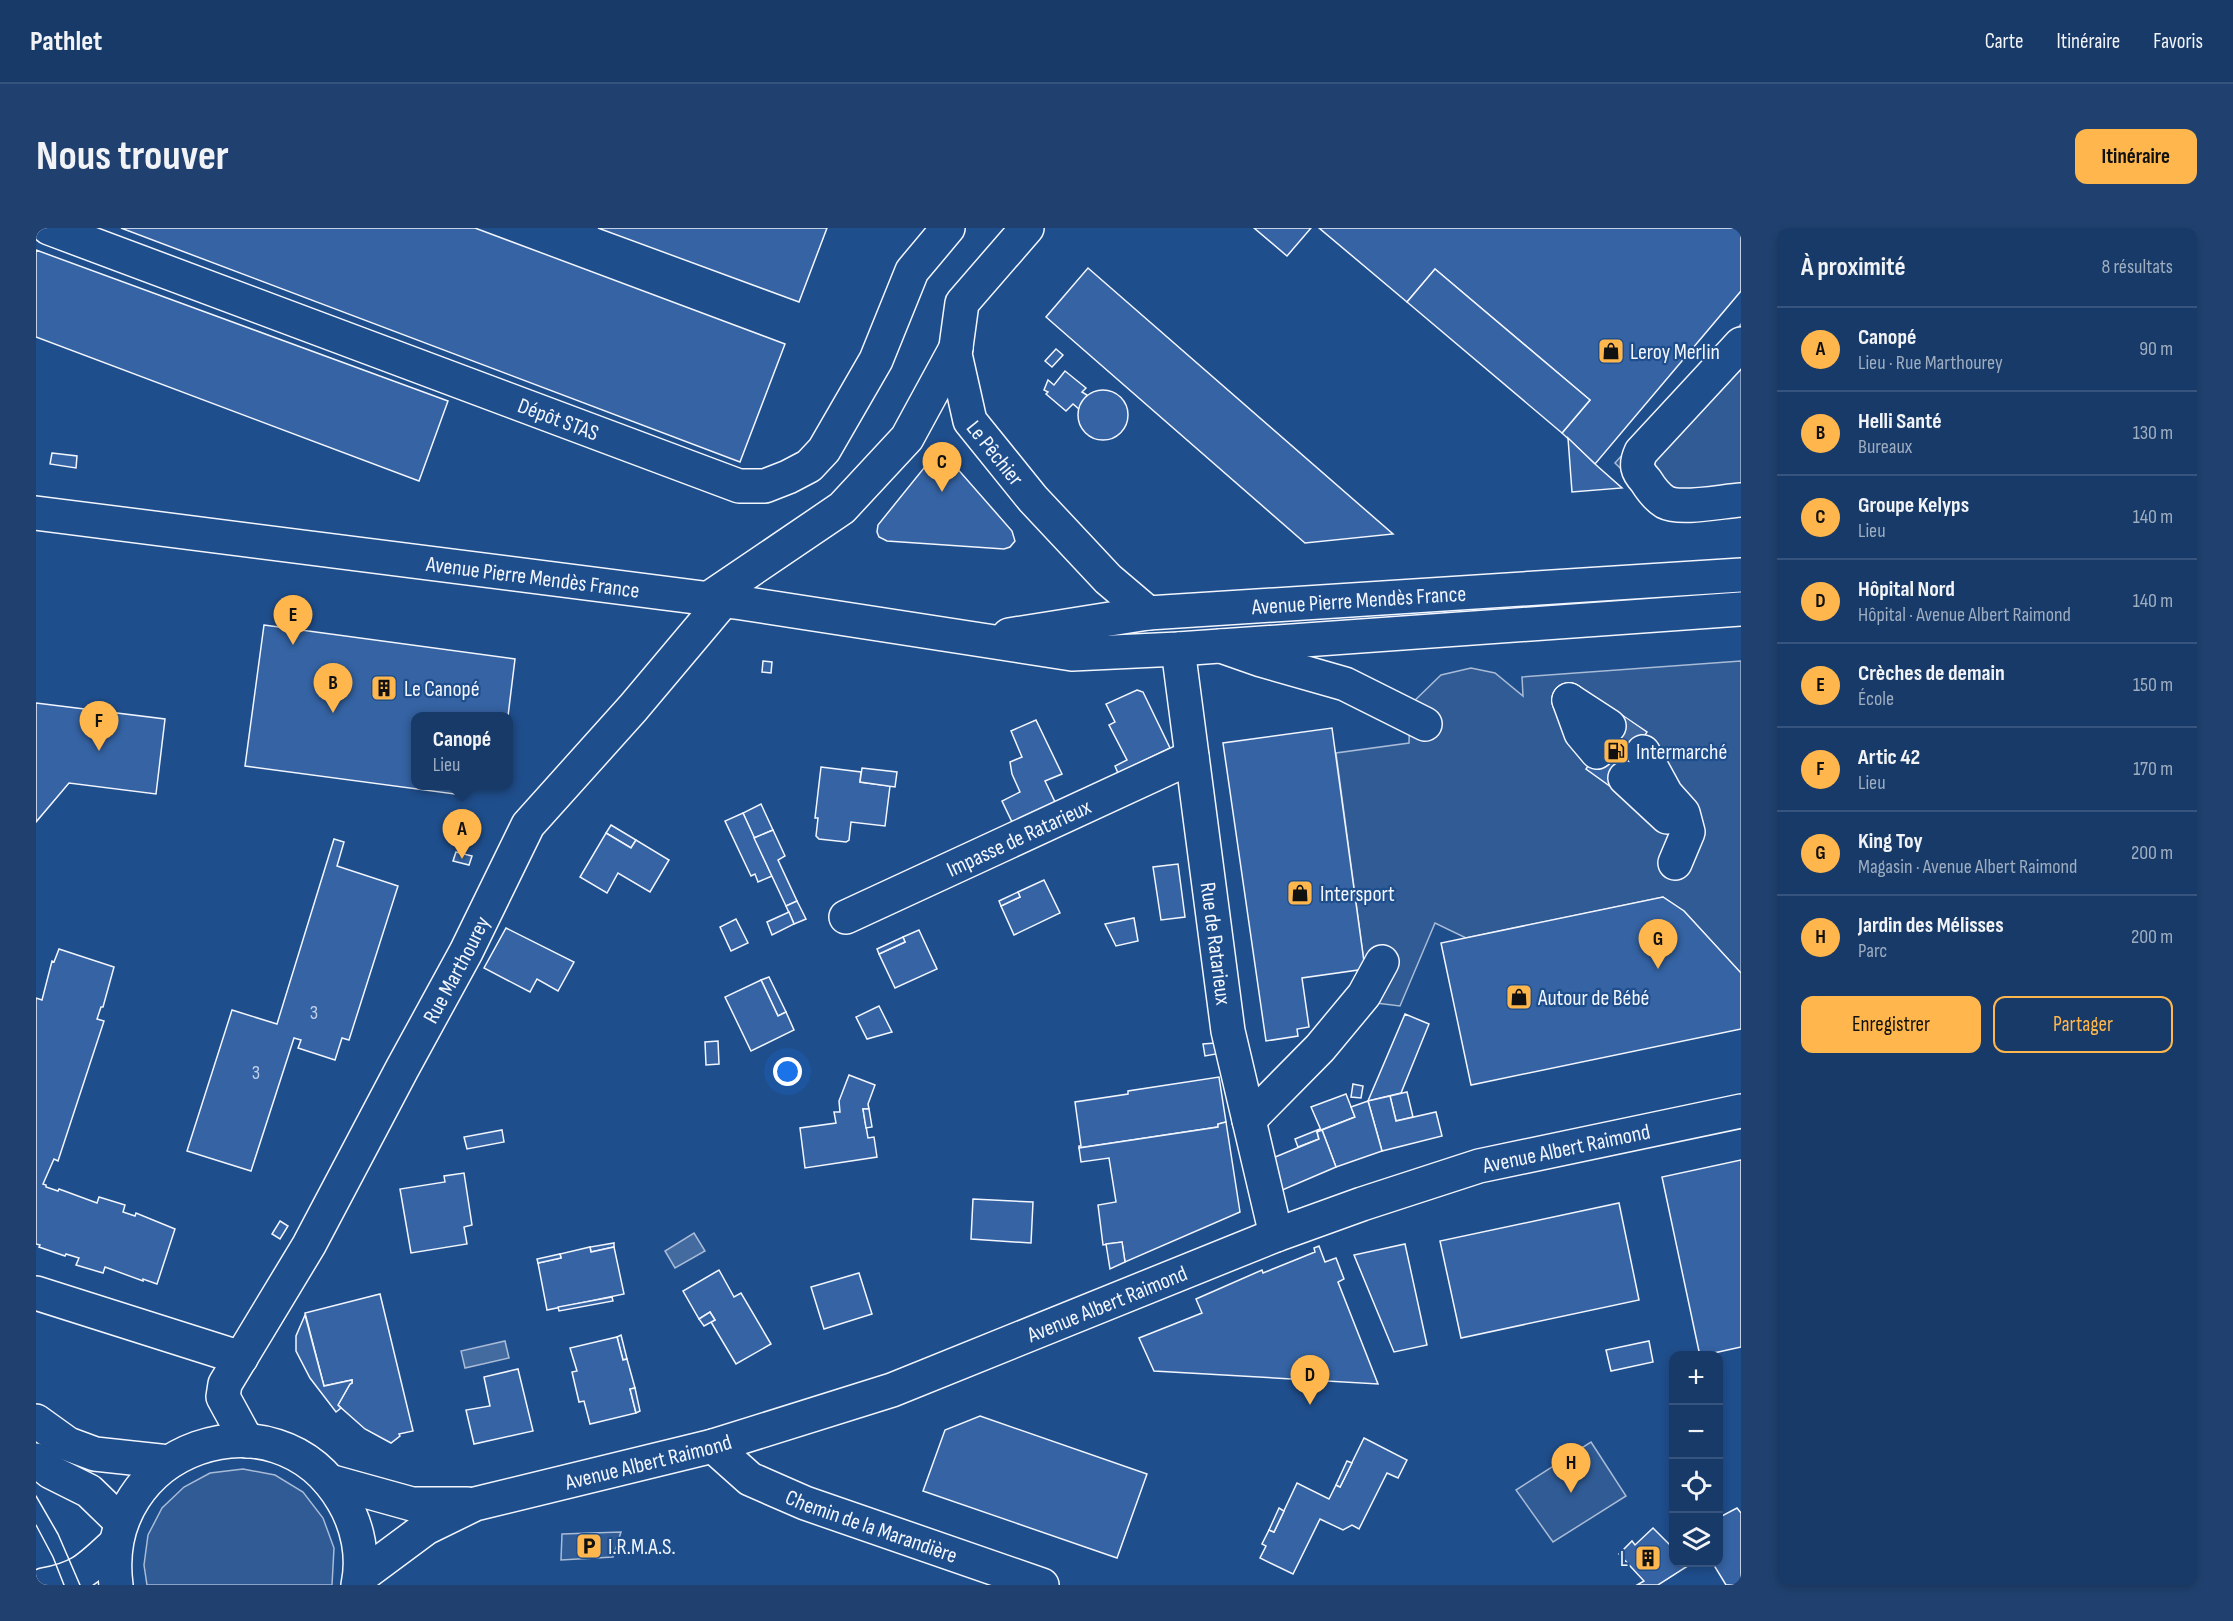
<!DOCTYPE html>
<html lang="fr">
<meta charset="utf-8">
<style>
:root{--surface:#173a69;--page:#20416f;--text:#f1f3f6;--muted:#9eadc0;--line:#36547d;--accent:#ffb74d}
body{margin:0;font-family:"Sofia Sans Condensed",sans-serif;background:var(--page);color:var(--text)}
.controls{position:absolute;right:18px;bottom:18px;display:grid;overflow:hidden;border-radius:12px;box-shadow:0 3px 9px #0003}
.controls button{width:54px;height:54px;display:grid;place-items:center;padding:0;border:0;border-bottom:2px solid var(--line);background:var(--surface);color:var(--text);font:30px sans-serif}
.you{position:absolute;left:752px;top:844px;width:21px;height:21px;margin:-15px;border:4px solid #fff;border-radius:50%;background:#1a73e8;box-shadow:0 0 0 9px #1a73e833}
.badge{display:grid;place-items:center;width:39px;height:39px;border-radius:50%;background:var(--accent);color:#111;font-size:20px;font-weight:700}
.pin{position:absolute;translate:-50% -50px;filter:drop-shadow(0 2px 3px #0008)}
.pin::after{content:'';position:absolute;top:32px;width:21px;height:18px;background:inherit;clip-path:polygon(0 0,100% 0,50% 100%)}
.popup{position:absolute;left:375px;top:484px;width:102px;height:78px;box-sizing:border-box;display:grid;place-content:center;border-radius:12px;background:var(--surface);filter:drop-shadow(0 2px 4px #0005);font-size:20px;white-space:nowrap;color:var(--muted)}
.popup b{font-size:22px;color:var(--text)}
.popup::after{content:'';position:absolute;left:50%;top:100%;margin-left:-12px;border:12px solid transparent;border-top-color:var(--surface)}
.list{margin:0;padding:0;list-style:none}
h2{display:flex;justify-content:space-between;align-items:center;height:78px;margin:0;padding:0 24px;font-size:26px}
h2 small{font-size:20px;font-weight:400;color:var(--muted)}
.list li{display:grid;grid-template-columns:39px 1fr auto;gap:18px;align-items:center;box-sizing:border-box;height:84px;padding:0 24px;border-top:2px solid var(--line)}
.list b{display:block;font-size:22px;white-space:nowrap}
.list p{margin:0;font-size:20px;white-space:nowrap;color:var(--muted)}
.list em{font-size:20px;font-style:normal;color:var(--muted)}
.actions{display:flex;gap:12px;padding:18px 24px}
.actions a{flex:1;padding:14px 0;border:2px solid var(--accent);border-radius:12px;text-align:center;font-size:21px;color:var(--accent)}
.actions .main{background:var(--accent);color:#111}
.icon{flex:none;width:33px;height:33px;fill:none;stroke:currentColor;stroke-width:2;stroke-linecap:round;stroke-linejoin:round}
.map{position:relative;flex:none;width:1705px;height:1357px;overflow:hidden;border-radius:12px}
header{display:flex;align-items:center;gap:36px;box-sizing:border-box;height:84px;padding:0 30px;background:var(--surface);border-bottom:2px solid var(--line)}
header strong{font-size:28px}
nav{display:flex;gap:33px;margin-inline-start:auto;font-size:21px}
.intro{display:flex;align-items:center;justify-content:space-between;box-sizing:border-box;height:144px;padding:0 36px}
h1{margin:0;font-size:42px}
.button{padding:15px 27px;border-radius:12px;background:var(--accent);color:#111;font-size:21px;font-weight:700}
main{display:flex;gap:36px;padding:0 36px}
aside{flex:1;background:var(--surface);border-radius:12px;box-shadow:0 3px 9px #0003}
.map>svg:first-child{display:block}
</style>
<header>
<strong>Pathlet</strong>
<nav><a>Carte</a><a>Itinéraire</a><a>Favoris</a></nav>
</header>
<div class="intro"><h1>Nous trouver</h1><a class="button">Itinéraire</a></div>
<main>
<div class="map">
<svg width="1705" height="1357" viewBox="0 0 1705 1357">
<rect width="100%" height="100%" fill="#1f4e8c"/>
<!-- built -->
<g fill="#305b95" stroke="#a8bbd7" stroke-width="1.5">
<polygon points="1705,96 1705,278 1630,285 1579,235"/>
<polygon points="1705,433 1705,745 1648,683 1627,669 1430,710 1399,695 1364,778 1332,774 1329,741 1300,525 1373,515 1374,477 1405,447 1435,440 1459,445 1487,468 1486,449"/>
<polygon points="1555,1214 1590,1268 1517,1314 1480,1262"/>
<polygon points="207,1241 239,1247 267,1264 287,1290 298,1320 296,1357 111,1357 108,1337 112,1307 126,1280 148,1259 174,1245"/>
<polygon points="585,1304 577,1329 525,1332 526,1306"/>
</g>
<!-- water -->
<g fill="#446ba0" stroke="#a8bbd7" stroke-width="1.5">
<polygon points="658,1005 669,1023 639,1040 629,1023"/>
<polygon points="469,1113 473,1130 429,1140 425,1123"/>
</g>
<!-- building -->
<g fill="#3563a3" stroke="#f2f6ff" stroke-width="1.5">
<polygon points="85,0 439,0 749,116 704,234"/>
<polygon points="562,0 791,0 763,74"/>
<polygon points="1218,0 1275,0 1251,28"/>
<polygon points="1283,0 1705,0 1705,63 1559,236 1526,205 1554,172 1399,41 1371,74"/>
<polygon points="0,22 412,173 383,253 0,109"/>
<polygon points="1052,40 1357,306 1269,315 1010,89"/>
<polygon points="1399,41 1554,172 1526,205 1371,74"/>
<polygon points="1020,121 1027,127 1016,139 1009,133"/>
<polygon points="1029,143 1050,160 1046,164 1051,167 1043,181 1037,176 1030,183 1010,166 1012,164 1008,162 1012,152 1018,157"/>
<circle cx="1067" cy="187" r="25"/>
<polygon points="1532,210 1559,236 1586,260 1536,264"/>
<polygon points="16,225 41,228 40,240 14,236"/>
<polygon points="905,226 912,230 976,303 979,313 974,319 968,321 851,313 843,309 841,304 842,297 896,230"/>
<polygon points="228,397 479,431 472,488 380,488 380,558 427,558 426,567 209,538"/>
<polygon points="727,433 736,434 735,445 726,444"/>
<polygon points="1101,462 1107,464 1134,520 1082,545 1079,538 1091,532 1073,497 1079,494 1070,476"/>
<polygon points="0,475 129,491 120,566 33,555 0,594"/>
<polygon points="1586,487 1611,504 1575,559 1550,541"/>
<polygon points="1000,492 1026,546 1009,553 1019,574 976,594 966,573 984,564 976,546 974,534 986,529 975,503"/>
<polygon points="1296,500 1329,741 1266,750 1273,799 1261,801 1262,808 1230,813 1187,515"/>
<polygon points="785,539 825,544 824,554 854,558 849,598 815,594 813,612 810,614 783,611 780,608 782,590 779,590"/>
<polygon points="826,540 861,544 859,559 824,554"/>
<polygon points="725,576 737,602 718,610 707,585"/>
<polygon points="707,585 736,648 722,654 719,646 715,648 689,593"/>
<polygon points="575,597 600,612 595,620 570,605"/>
<polygon points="737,602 749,628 742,632 761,673 750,678 718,610"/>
<polygon points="570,605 595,620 600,612 633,632 614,664 582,645 571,665 544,649"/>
<polygon points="298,611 308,614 301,638 362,658 313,812 306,810 299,832 262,820 265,812 258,810 215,943 151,923 196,782 241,796"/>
<polygon points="420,624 436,628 433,637 417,633"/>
<polygon points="1142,636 1149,689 1125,692 1117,639"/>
<polygon points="1008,652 1024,685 978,707 965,678 984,669 982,664"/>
<polygon points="982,664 984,669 965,678 963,673"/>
<polygon points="1627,669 1648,683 1705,745 1705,801 1435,857 1405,715"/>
<polygon points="761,673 770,691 758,696 750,678"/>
<polygon points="753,684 758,696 736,707 731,694"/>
<polygon points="1098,690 1102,713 1080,718 1069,696"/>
<polygon points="700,691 712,715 695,723 684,699"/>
<polygon points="470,700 538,734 522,763 501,751 494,764 448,740"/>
<polygon points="883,702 901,741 859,760 843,726 869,714 867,709"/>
<polygon points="867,709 869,714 843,726 841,721"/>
<polygon points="23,721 78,739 67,779 65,779 61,791 68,793 22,933 18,931 7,956 10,957 10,959 22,963 23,961 61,975 63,969 89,977 87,984 99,988 100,985 139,1001 121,1056 107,1051 107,1053 69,1039 67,1045 40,1037 43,1030 30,1026 29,1028 3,1019 4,1017 0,1016 0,770 6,772 16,733 18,734"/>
<polygon points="733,749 750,784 742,788 725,752"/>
<polygon points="725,752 742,788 750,784 758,802 715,823 689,769"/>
<polygon points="843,778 856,804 831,811 820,789"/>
<polygon points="1369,786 1393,796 1365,865 1332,873"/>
<polygon points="682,813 683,836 670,837 669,814"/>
<polygon points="1179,815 1180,826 1169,828 1167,816"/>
<polygon points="813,847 839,857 832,876 833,881 827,881 832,910 838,909 841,929 769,940 764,900 800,895 798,884 804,884 803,873"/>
<polygon points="1183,849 1190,894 1182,896 1182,899 1043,920 1043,918 1045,918 1039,874 1092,866 1092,863"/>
<polygon points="1317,856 1327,858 1325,870 1315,869"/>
<polygon points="1371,864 1377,889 1360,893 1354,868"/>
<polygon points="1310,866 1319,889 1285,902 1275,879"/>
<polygon points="1354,868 1360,893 1400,884 1406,908 1346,923 1332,873"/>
<polygon points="1332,873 1346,923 1300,939 1286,902 1319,889 1315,879"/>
<polygon points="827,881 833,881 836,899 830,900"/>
<polygon points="1190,894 1204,984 1089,1034 1086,1014 1067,1017 1062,977 1080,974 1073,930 1045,934 1043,920 1182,899 1182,896"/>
<polygon points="1284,901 1281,904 1283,911 1262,919 1259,911"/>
<polygon points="466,902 468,914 431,921 428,909"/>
<polygon points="1286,902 1300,939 1244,963 1232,932 1283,911 1281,904"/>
<polygon points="1705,932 1705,1119 1664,1128 1626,949"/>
<polygon points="428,945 436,997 428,999 431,1016 375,1025 364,961 409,954 408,948"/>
<polygon points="937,971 997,974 995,1015 935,1011"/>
<polygon points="1583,975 1603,1072 1425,1110 1404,1013"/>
<polygon points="244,993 252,998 244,1011 236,1006"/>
<polygon points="1086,1014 1089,1034 1074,1041 1070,1016"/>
<polygon points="578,1015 578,1019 555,1024 554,1019"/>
<polygon points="1369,1016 1391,1117 1358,1124 1318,1027"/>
<polygon points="1283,1018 1289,1034 1300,1030 1308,1051 1302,1054 1342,1156 1118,1143 1103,1110 1166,1085 1160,1071 1226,1042 1227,1045 1279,1024 1278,1020"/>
<polygon points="554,1019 555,1024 578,1019 588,1066 511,1082 502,1035 525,1030 524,1026"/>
<polygon points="524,1026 525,1030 502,1035 501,1031"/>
<polygon points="683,1042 698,1069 705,1065 735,1116 700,1136 675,1094 679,1092 674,1084 663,1091 647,1063"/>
<polygon points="823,1045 836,1086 788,1101 775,1059"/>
<polygon points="344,1066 377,1203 363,1206 364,1208 355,1215 329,1201 302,1177 314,1156 316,1155 316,1152 288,1158 269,1085"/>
<polygon points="576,1069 577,1073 523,1083 522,1079"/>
<polygon points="674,1084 679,1092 668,1098 663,1091"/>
<polygon points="269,1087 288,1158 316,1152 316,1155 314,1156 302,1177 305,1180 300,1184 274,1150 260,1123 260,1108"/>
<polygon points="585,1107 591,1131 587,1132 581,1109"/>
<polygon points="581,1109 587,1132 591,1131 599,1160 594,1161 600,1185 554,1196 548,1173 543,1174 536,1144 541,1143 534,1120"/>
<polygon points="1613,1113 1617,1134 1575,1143 1570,1122"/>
<polygon points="482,1141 497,1203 438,1216 430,1182 454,1178 448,1149"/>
<polygon points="599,1160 604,1183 600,1185 594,1161"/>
<polygon points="944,1188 1111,1246 1081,1330 887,1263 909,1202"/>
<polygon points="1328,1210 1371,1232 1362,1250 1351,1245 1323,1301 1316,1297 1307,1302 1284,1291 1257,1346 1224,1330 1230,1318 1226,1316 1233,1302 1238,1304 1261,1255 1293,1271 1300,1257 1304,1259"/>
<polygon points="1311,1233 1316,1235 1304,1259 1300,1257"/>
<polygon points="1243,1280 1248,1283 1238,1304 1233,1302"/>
<polygon points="1701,1280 1705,1285 1705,1357 1690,1357 1676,1334 1682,1334 1682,1290"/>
<polygon points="1617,1300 1638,1321 1638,1334 1658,1334 1622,1357 1601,1357 1608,1353 1583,1326 1596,1313 1599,1317"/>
</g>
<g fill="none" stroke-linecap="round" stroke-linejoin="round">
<!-- minor-tunnel -->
<polyline stroke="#3f679d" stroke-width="33" stroke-dasharray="33 16" stroke-linecap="butt" points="1573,498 1607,524"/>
<defs>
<g id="minor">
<path id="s1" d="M13,0L703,258H729L752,249L773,238L788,222L840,132L876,43L912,0"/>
<path id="s2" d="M991,0L926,75L919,126L934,193L997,271L1072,351L1112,385"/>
<path d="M1705,116L1605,224C1599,237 1601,243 1610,253C1615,261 1621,269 1629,274C1644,282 1687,273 1705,272"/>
<polyline points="672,371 806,280 871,210 920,120"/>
<polyline points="1185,418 1225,432 1309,456 1389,496"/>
<path id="s3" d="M1142,421L1192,803L1240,1007"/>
<polyline points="1533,472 1545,505 1561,524"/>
<polyline points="1533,472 1573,498"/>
<polyline points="1607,524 1630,566 1647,585 1652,604 1639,635"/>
<polyline points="1589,550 1631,589"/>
<path id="s4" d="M810,689L1156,529"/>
<polyline points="1213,892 1284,820 1328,767 1346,734"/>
<polyline points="0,1065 205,1130"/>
<polyline points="0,1193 32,1216 59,1226 133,1234"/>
<path id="s5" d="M211,1213L187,1169L189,1156L273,1017L366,841L430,724L492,597L597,480L687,373"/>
<path id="s6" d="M677,1218L714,1251L769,1275L1006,1357"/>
<polyline points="0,1232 15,1244 53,1263 85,1294"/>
<polyline points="293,1253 376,1276 431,1276"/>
<path id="s7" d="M324,1349L390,1300L439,1276L677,1218L856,1162L1240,1007L1326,976L1443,938L1705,883"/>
<path d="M8,1357C45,1350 53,1340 80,1315"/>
<path d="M80,1357C62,1219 240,1158 307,1273C322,1298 328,1329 322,1357"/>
</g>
<g id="major">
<path id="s8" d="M0,285L706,375L1036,426L1142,421L1705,381"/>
<path id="s9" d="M973,407L1112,385L1705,347"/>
</g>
</defs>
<!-- minor casing -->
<use href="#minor" stroke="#f2f6ff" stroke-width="36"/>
<!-- major casing -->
<use href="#major" stroke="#f2f6ff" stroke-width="36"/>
<!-- minor -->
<use href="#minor" stroke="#1f4e8c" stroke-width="33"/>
<!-- major -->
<use href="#major" stroke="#1f4e8c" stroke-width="33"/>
<!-- tram -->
<g stroke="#f2f6ff" stroke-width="1.5">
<polyline points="0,1268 22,1306 44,1357"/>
<polyline points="0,1297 17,1329 28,1357"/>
</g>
</g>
<!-- icons -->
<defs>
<symbol id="shop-square" viewBox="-11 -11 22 22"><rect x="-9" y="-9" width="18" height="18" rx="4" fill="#ffb74d" stroke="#1f4e8c"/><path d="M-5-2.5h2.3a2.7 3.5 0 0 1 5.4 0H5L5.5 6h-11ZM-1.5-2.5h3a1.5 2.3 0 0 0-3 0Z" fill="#111"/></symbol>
<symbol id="building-square" viewBox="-11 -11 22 22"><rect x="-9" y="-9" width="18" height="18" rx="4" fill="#ffb74d" stroke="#1f4e8c"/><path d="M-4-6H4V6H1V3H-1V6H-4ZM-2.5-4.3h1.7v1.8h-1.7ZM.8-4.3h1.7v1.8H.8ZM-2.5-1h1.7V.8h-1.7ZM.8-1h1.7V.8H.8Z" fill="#111"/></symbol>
<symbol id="fuel-square" viewBox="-11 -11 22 22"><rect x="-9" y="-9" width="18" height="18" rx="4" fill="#ffb74d" stroke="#1f4e8c"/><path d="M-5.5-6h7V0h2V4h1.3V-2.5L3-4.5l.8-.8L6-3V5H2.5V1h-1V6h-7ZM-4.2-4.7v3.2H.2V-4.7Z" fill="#111"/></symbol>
<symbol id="parking-square" viewBox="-11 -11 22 22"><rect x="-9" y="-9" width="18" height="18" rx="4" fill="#ffb74d" stroke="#1f4e8c"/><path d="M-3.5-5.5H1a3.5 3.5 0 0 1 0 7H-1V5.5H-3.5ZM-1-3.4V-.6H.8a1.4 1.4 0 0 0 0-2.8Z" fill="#111"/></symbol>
</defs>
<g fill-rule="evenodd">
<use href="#shop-square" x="1560" y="108" width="30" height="30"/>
<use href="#building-square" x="333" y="445" width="30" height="30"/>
<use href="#fuel-square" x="1565" y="508" width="30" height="30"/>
<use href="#shop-square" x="1249" y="650" width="30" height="30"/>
<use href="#shop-square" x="1468" y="754" width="30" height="30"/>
<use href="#parking-square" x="538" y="1303" width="30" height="30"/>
<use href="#building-square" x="1597" y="1315" width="30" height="30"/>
</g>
<g text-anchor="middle" stroke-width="4.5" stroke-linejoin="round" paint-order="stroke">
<!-- number labels -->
<g font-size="20" fill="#c3d1e8">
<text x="278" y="791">3</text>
<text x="220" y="851">3</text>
</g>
<!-- poi labels -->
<g font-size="22" fill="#f2f6ff" stroke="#1f4e8c" text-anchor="start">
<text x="1594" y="131">Leroy Merlin</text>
<text x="368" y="468">Le Canopé</text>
<text x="1600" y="531">Intermarché</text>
<text x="1284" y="673">Intersport</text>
<text x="1502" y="777">Autour de Bébé</text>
<text x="572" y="1326">I.R.M.A.S.</text>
<text x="1592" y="1338" text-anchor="end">L</text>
</g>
<!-- street labels -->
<g font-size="22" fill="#f2f6ff" stroke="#1f4e8c">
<text dy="8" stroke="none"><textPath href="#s1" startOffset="544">Dépôt STAS</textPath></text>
<text dy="8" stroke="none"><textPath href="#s2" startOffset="260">Le Pêchier</textPath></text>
<text dy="8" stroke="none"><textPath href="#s8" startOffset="501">Avenue Pierre Mendès France</textPath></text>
<text dy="8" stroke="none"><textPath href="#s9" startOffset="352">Avenue Pierre Mendès France</textPath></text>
<text dy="8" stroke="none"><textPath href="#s4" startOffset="190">Impasse de Ratarieux</textPath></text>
<text dy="8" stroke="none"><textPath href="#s3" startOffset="297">Rue de Ratarieux</textPath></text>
<text dy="8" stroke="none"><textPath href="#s5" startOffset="538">Rue Marthourey</textPath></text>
<text dy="8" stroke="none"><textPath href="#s7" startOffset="1287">Avenue Albert Raimond</textPath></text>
<text dy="8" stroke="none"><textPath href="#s7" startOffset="801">Avenue Albert Raimond</textPath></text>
<text dy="8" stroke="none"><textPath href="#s7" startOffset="315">Avenue Albert Raimond</textPath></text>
<text dy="8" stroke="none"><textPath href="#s6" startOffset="180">Chemin de la Marandière</textPath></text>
</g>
</g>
</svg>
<div class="controls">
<button>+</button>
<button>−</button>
<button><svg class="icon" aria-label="locate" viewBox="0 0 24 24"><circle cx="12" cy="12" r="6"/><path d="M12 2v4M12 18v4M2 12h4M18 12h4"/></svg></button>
<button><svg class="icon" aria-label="layers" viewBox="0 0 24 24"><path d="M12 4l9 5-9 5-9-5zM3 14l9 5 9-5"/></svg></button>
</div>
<div class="you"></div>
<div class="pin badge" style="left:426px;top:631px">A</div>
<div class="popup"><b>Canopé</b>Lieu</div>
<div class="pin badge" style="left:297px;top:485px">B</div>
<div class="pin badge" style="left:906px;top:264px">C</div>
<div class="pin badge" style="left:1274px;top:1177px">D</div>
<div class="pin badge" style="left:257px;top:417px">E</div>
<div class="pin badge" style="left:63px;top:523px">F</div>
<div class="pin badge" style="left:1622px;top:741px">G</div>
<div class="pin badge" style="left:1535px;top:1265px">H</div>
</div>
<aside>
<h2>À proximité<small>8 résultats</small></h2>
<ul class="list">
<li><span class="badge">A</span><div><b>Canopé</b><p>Lieu · Rue Marthourey</p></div><em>90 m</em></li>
<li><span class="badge">B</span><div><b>Helli Santé</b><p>Bureaux</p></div><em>130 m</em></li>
<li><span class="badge">C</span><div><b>Groupe Kelyps</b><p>Lieu</p></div><em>140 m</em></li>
<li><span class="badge">D</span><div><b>Hôpital Nord</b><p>Hôpital · Avenue Albert Raimond</p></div><em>140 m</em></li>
<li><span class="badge">E</span><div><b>Crèches de demain</b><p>École</p></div><em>150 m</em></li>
<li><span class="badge">F</span><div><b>Artic 42</b><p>Lieu</p></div><em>170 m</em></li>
<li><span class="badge">G</span><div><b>King Toy</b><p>Magasin · Avenue Albert Raimond</p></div><em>200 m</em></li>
<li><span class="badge">H</span><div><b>Jardin des Mélisses</b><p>Parc</p></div><em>200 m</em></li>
</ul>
<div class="actions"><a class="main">Enregistrer</a><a>Partager</a></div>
</aside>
</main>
